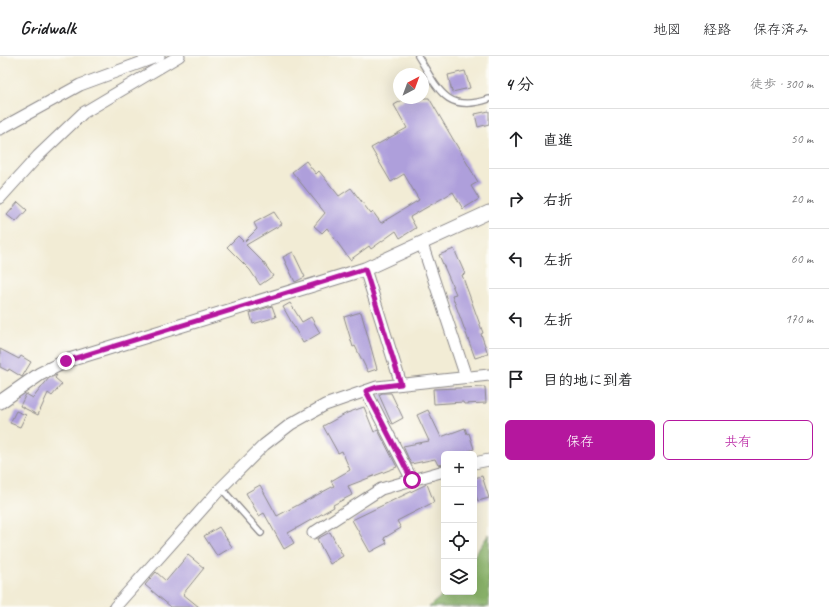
<!DOCTYPE html>
<html lang="ja">
<meta charset="utf-8">
<style>
:root{--surface:#fff;--page:#f2f2f2;--text:#202124;--muted:#757577;--line:#e0e0e0;--accent:#b5179e}
body{margin:0;font-family:Caveat,"Klee One",sans-serif;background:var(--page);color:var(--text)}
.controls{position:absolute;right:12px;bottom:12px;display:grid;overflow:hidden;border-radius:6px;box-shadow:0 4px 16px #0002}
.controls button{width:36px;height:36px;display:grid;place-items:center;padding:0;border:0;border-bottom:1px solid var(--line);background:var(--surface);color:var(--text);font:20px sans-serif}
.compass{position:absolute;left:393px;top:12px;width:36px;height:36px;border-radius:50%;background:var(--surface);box-shadow:0 4px 16px #0002;rotate:41deg}
.stop{position:absolute;width:12px;height:12px;margin:-9px;border:3px solid #b5179e;border-radius:50%;background:#fff}
.stop.end{background:#b5179e;border-color:#fff;box-shadow:0 1px 4px #0008}
.list{margin:0;padding:0;list-style:none}
h2{display:flex;justify-content:space-between;align-items:center;height:52px;margin:0;padding:0 16px;font-size:17px}
h2 small{font-size:13px;font-weight:400;color:var(--muted)}
.list li{display:grid;grid-template-columns:26px 1fr auto;gap:12px;align-items:center;box-sizing:border-box;height:60px;padding:0 16px;border-top:1px solid var(--line)}
.list b{display:block;font-size:15px;white-space:nowrap}
.list em{font-size:13px;font-style:normal;color:var(--muted)}
.actions{display:flex;gap:8px;padding:12px 16px}
.actions a{flex:1;padding:9px 0;border:1px solid var(--accent);border-radius:6px;text-align:center;font-size:14px;color:var(--accent)}
.actions .main{background:var(--accent);color:#fff}
.icon{flex:none;width:22px;height:22px;fill:none;stroke:currentColor;stroke-width:2;stroke-linecap:round;stroke-linejoin:round}
.map{position:relative;flex:none;width:489px;height:551px;overflow:hidden}
header{display:flex;align-items:center;gap:24px;box-sizing:border-box;height:56px;padding:0 20px;background:var(--surface);border-bottom:1px solid var(--line)}
header strong{font-size:19px}
nav{display:flex;gap:22px;margin-inline-start:auto;font-size:14px}
main{display:flex}
aside{flex:1;background:var(--surface)}
.map>svg:first-child{display:block}
</style>
<header>
<strong>Gridwalk</strong>
<nav><a>地図</a><a>経路</a><a>保存済み</a></nav>
</header>
<main>
<div class="map">
<svg width="489" height="551" viewBox="0 0 489 551">
<rect width="100%" height="100%" fill="#fdfcf7"/>
<filter id="ink" filterUnits="userSpaceOnUse"><feTurbulence type="fractalNoise" baseFrequency=".025" numOctaves="2"/><feDisplacementMap in="SourceGraphic" scale="8" xChannelSelector="R" yChannelSelector="G"/><feConvolveMatrix kernelMatrix="1 2 1 2 8 2 1 2 1" color-interpolation-filters="sRGB"/></filter>
<filter id="wash" filterUnits="userSpaceOnUse"><feTurbulence type="fractalNoise" baseFrequency=".012" numOctaves="4" result="noise"/><feDisplacementMap in="SourceGraphic" scale="16" xChannelSelector="R" yChannelSelector="G"/><feGaussianBlur stdDeviation="0.9" result="paint"/><feColorMatrix in="noise" values="0 0 0 0 0 0 0 0 0 0 0 0 0 0 0 0 0 1.4 0 .05"/><feComposite in="paint" operator="in"/></filter>
<g filter="url(#wash)">
<rect width="100%" height="100%" fill="#f2ecd5"/>
<!-- forest -->
<polygon fill="#89b269" stroke="#566a52" points="489,478 489,551 429,551 446,536 474,536 474,500"/>
<g id="blocks">
<!-- building -->
<g fill="#ae9fdb">
<polygon points="465,15 470,32 452,36 448,19"/>
<polygon points="406,42 429,42 478,126 471,130 479,143 463,153 453,136 410,161 416,172 400,182 396,175 371,193 369,190 350,204 327,172 322,177 314,170 325,157 292,116 306,105 316,118 319,115 339,140 351,132 371,158 373,156 381,167 419,144 404,118 391,126 371,92 407,72 394,49"/>
<polygon points="489,55 489,68 478,71 475,58"/>
<polygon points="18,146 27,154 16,166 7,159"/>
<polygon points="274,156 282,168 246,189 264,207 273,220 260,229 250,214 227,191 238,180 244,186 257,173 254,167"/>
<polygon points="454,193 465,218 462,219 483,277 481,278 488,298 475,302 452,239 456,238 439,199"/>
<polygon points="293,196 305,221 295,226 283,201"/>
<polygon points="290,247 302,266 311,261 320,277 303,287 283,251"/>
<polygon points="272,250 276,261 253,268 250,257"/>
<polygon points="361,256 377,313 368,316 355,290 353,291 344,261"/>
<polygon points="0,293 19,303 21,300 31,306 22,321 9,313 8,315 0,311"/>
<polygon points="57,319 55,322 62,328 52,340 48,337 38,359 20,350 26,338 33,342 49,322"/>
<polygon points="485,331 486,347 464,348 463,346 434,348 433,333"/>
<polygon points="382,337 391,337 403,362 392,368 379,339"/>
<polygon points="364,351 374,376 378,374 397,411 348,430 352,439 333,449 334,451 288,477 294,487 284,493 264,457 259,460 246,437 260,429 277,460 334,430 331,425 350,414 342,395 338,397 323,370 347,357"/>
<polygon points="428,354 441,381 465,372 467,378 469,377 474,393 461,398 444,398 444,408 438,409 435,403 411,408 403,390 429,385 417,359"/>
<polygon points="16,355 26,359 20,371 10,367"/>
<polygon points="482,420 489,442 478,445 474,434 474,422"/>
<polygon points="427,428 434,446 397,465 401,472 384,482 387,487 370,496 352,464"/>
<polygon points="219,471 232,491 217,500 204,480"/>
<polygon points="330,476 343,500 330,508 317,483"/>
<polygon points="188,499 204,512 183,538 199,551 171,551 145,529 156,516 166,525"/>
</g>
</g>
</g>
<g filter="url(#ink)">
<use href="#blocks" fill-opacity="0" stroke="#8a8788" stroke-width="1"/>
<g fill="none" stroke-linecap="round" stroke-linejoin="round">
<defs>
<g id="service">
<path d="M418,0C438,32 445,58 489,43"/>
<polyline points="221,432 261,477"/>
</g>
<g id="minor">
<polyline points="0,73 80,29 159,0"/>
<polyline points="0,142 38,100 83,57 179,0"/>
<polyline points="422,188 466,321"/>
<polyline points="365,213 401,328"/>
<polyline points="366,335 412,424 444,415"/>
<polyline points="474,407 489,404"/>
<polyline points="313,477 381,433 412,424"/>
<polyline points="115,551 221,432 264,389 291,368 325,349 377,331 489,319"/>
</g>
<polyline id="tertiary" points="0,346 40,318 66,305 365,213 489,156"/>
</defs>
<!-- service casing -->
<use href="#service" stroke="#8a8788" stroke-width="8"/>
<!-- minor casing -->
<use href="#minor" stroke="#8a8788" stroke-width="13"/>
<!-- tertiary casing -->
<use href="#tertiary" stroke="#8a8788" stroke-width="15"/>
<!-- service -->
<use href="#service" stroke="#fff" stroke-width="5.5"/>
<!-- minor -->
<use href="#minor" stroke="#fff" stroke-width="11"/>
<!-- tertiary -->
<use href="#tertiary" stroke="#fff" stroke-width="13"/>
</g>
</g>
<g fill="none" stroke-linecap="round" stroke-linejoin="round" filter="url(#ink)">
<!-- route -->
<polyline stroke="#b5179e" stroke-width="5" points="66,305 365,213 401,328 377,331 366,335 412,424"/>
</g>
</svg>
<div class="controls">
<button>+</button>
<button>−</button>
<button><svg class="icon" aria-label="locate" viewBox="0 0 24 24"><circle cx="12" cy="12" r="6"/><path d="M12 2v4M12 18v4M2 12h4M18 12h4"/></svg></button>
<button><svg class="icon" aria-label="layers" viewBox="0 0 24 24"><path d="M12 4l9 5-9 5-9-5zM3 14l9 5 9-5"/></svg></button>
</div>
<svg class="compass" viewBox="-18 -18 36 36"><path d="M0-13l5 13h-10z" fill="#e53935"/><path d="M0 13l5-13h-10z" fill="#757577"/></svg>
<div class="stop" style="left:412px;top:424px"></div>
<div class="stop end" style="left:66px;top:305px"></div>
</div>
<aside>
<h2>4 分<small>徒歩 · 300 m</small></h2>
<ul class="list">
<li><svg class="icon" aria-label="ahead" viewBox="0 0 24 24"><path d="M12 20V5M6 11l6-6 6 6"/></svg><div><b>直進</b></div><em>50 m</em></li>
<li><svg class="icon" aria-label="right" viewBox="0 0 24 24"><path d="M7 20v-9h11M14 6l5 5-5 5"/></svg><div><b>右折</b></div><em>20 m</em></li>
<li><svg class="icon" aria-label="left" viewBox="0 0 24 24"><path d="M17 20v-9H6M10 6l-5 5 5 5"/></svg><div><b>左折</b></div><em>60 m</em></li>
<li><svg class="icon" aria-label="left" viewBox="0 0 24 24"><path d="M17 20v-9H6M10 6l-5 5 5 5"/></svg><div><b>左折</b></div><em>170 m</em></li>
<li><svg class="icon" aria-label="arrive" viewBox="0 0 24 24"><path d="M6 21V4h12l-3 4 3 4H6"/></svg><div><b>目的地に到着</b></div></li>
</ul>
<div class="actions"><a class="main">保存</a><a>共有</a></div>
</aside>
</main>
